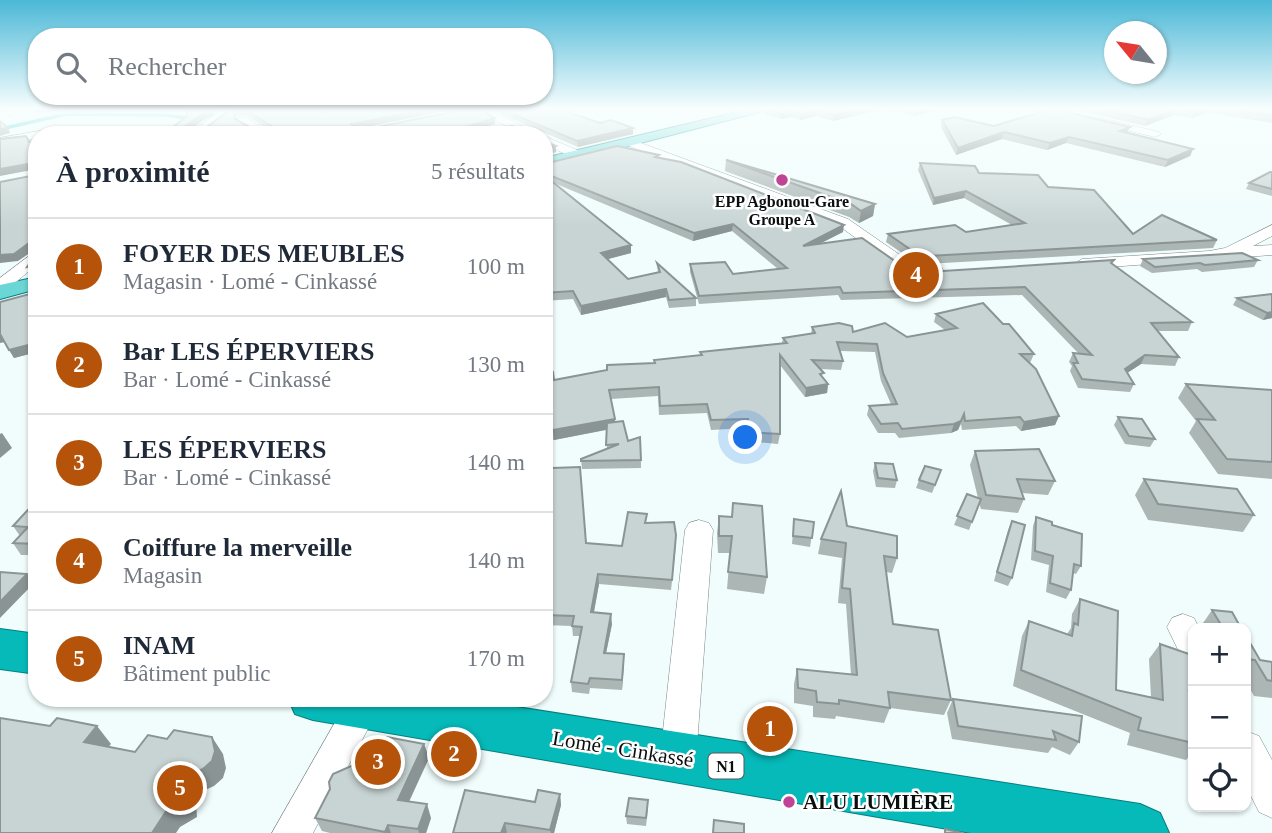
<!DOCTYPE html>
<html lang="fr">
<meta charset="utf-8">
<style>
:root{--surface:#fff;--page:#f2f2f3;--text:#1f2937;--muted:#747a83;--line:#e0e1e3;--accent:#b45309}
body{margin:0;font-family:Georgia,serif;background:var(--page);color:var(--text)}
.controls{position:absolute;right:21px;bottom:21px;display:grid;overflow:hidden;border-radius:14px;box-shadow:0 2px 5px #0004}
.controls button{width:63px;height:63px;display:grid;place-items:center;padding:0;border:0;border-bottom:2px solid var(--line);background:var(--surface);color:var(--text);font:35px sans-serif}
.compass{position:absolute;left:1104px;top:21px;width:63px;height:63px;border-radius:50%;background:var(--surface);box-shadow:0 2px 5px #0004;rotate:300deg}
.you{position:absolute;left:746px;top:438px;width:24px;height:24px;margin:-18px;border:5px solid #fff;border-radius:50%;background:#1a73e8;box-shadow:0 0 0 10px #1a73e833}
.badge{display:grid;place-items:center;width:46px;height:46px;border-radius:50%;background:var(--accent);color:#fff;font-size:23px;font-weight:700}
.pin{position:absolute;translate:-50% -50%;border:4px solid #fff;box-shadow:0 2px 7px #0006}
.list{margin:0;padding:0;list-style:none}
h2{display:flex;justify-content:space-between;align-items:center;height:91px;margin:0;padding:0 28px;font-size:30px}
h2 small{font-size:23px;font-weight:400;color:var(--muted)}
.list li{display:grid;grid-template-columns:46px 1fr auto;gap:21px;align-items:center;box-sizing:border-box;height:98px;padding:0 28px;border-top:2px solid var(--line)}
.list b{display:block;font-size:26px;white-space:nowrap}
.list p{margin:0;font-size:23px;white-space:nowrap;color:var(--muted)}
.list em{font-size:23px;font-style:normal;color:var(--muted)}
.icon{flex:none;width:38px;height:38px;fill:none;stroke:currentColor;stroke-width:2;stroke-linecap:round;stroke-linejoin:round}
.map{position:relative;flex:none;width:1272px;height:833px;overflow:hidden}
.search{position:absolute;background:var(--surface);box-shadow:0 2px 5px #0004;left:28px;top:28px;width:525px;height:77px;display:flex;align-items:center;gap:18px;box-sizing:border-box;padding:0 24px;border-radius:28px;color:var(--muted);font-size:26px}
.panel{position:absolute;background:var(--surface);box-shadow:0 2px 5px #0004;left:28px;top:126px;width:525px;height:581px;border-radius:28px}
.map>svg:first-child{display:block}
</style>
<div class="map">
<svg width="1272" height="833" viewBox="0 0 1272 833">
<rect width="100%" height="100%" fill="#f0fdfc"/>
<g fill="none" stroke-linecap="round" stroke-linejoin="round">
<!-- stream -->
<polyline stroke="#01bebd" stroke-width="3.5" points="0,129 67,114 165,115 196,119 235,110"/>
<defs>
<g id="minor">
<polygon points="3,110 13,110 15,113 10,116"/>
<polygon points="221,110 233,110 202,135 188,135"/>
<polygon points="487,113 495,113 542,135 526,135 487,117"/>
<polygon points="238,118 246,118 275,135 260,135 238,122"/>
<polygon points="1100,118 1159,132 1161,134 1155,137 1096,123 1096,119"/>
<polygon points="51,129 60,135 37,135 37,138 0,144 0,138"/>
<polygon points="544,136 582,152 584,155 574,158 544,144"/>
<polygon points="630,139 848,219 913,264 942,268 944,272 936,277 902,272 838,225 626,145 626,141"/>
<polygon points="1272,225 1272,236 1253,246 1272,245 1272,255 1082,269 1074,264 1082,259 1209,251 1225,248"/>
<polygon points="37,250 37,264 6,291 0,292 0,278"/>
<polygon points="699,520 709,523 713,530 696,758 691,770 678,776 665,770 660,758 685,530 689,523"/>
<polygon points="1183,614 1194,618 1199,628 1193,628 1193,662 1182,658 1167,627 1172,618"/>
<polygon points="349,698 377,698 380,706 313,833 272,833"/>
<polygon points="1246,731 1259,736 1272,760 1272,818 1259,812 1246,786"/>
</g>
<g id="major">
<polygon points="746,110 768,110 544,168 544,158"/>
<polygon points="37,277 37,289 0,299 0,285"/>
</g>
<g id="highway">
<polygon points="0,629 37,634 37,674 0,669"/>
<polygon points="288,698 459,698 1140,804 1160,813 1169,833 971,833 313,720 295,714"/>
</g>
</defs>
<!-- minor casing -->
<use href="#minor" stroke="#7c8787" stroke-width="1"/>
<!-- major casing -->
<use href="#major" stroke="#077e7d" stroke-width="2"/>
<!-- highway casing -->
<use href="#highway" stroke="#077e7d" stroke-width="2"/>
<!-- minor -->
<use href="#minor" fill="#fff" fill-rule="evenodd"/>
<!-- major -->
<use href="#major" fill="#6ad6d5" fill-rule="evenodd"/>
<!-- highway -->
<use href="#highway" fill="#06bab9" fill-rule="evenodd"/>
</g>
<!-- wall -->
<g fill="#abb6b5" fill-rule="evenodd">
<path d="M217,110L189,131H202L229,110H309L356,129L358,131L485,111L495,118V124L473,130L163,135ZM236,116H247L273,132L257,131L236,120Z"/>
<polygon points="492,110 567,110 574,114 600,123 633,128 633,134 578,147"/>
<polygon points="764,110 878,110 833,121 816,116 800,120 791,117 781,119 764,114"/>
<polygon points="891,110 938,110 914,116"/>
<polygon points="1070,110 1071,113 1128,133 1193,149 1190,156 1165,167 1066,143 1047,150 1002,139 956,155 941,127 942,120 994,126 1072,110"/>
<polygon points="1076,110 1272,110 1272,123 1210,113 1211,111 1192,118 1174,115 1145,126"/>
<polygon points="659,157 843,232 820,243 902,266 927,272 1112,264 1192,322 1188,331 1157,331 1179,357 1175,366 1141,364 1127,373 1134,384 1130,392 1078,388 1070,371 1072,366 1069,362 1073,353 1079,354 1022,295 841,300 838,295 699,304 690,272 690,264 733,274 778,269 732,231 693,241 554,183 631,253 607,259 628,279 658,273 657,263 696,298 696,306 669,308 666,297 581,315 573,299 544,301 544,164"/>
<polygon points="726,160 875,204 873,216 859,223 849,217 725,171"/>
<polygon points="920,163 979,173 1048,187 1133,234 1217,240 1213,248 926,264 915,262 886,242 888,234 966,232 1012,225 964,198 933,205 918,170"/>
<polygon points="1272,172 1272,196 1246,189 1249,183"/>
<polygon points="1143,259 1258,260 1254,267 1202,272 1197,269 1152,273 1140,266"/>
<polygon points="37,292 37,354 33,353 14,358 5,342"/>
<polygon points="1272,294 1272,318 1263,320 1233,305 1237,298"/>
<polygon points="936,314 1003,324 1034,354 1030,363 1059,416 1055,425 1021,431 1016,426 962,430 961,424 958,430 951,433 899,438 895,433 878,433 867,415 869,406 891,404 881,381 875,352 840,351 843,361 841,370 820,369 823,378 828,384 827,393 805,397 780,365 780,434 778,444 746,441 747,428 711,430 707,413 659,415 658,396 611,399 615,422 641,460 641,468 582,469 581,459 607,449 606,430 554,440 544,439 544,374 554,380 607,370 607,365 654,363 654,360 700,355 700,352 782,343 783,338 811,334 812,327 907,337 945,330 934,322"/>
<polygon points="1186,384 1272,390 1272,479 1218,474 1189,433 1196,421 1178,398"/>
<polygon points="1118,417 1155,439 1150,447 1125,444 1114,425"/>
<polygon points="975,451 1055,481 1048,495 1022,493 1024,499 1018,513 981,509 979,503 969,530 954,525 967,494 978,498 970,465"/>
<polygon points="875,463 897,480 895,488 876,487 873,471"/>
<polygon points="544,471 586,543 622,546 646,523 676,545 671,590 599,584 594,612 612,624 606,653 624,654 622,690 590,688 589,694 572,692 571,682 580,636 573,636 572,626 544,625"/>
<polygon points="938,478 932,493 916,488 919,480"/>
<polygon points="1144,479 1254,515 1243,532 1148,520 1135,495"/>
<polygon points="37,500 37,555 21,555 13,543 20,536 13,526"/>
<polygon points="719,516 767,577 764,594 727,589 730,553 718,553 717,533"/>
<polygon points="1036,517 1052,525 1081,566 1076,574 1073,573 1071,590 1066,599 1046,592 1049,565 1031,560 1033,526"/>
<polygon points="794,519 814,522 810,547 792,544"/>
<polygon points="1012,521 1012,578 1008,586 994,581 1008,530"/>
<polygon points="847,526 897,558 892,573 886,572 893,624 951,700 944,715 890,708 884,723 836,716 835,719 813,717 813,706 794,703 794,684 797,669 851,675 846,604 838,603 842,558 818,554 821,539"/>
<polygon points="1080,599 1116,690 1151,697 1149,659 1160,644 1192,694 1190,696 1193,714 1193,752 1186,760 1127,745 1130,733 1013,686 1022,636 1029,621 1067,634 1071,628 1072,614"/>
<polygon points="1212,610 1241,628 1202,628 1201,626"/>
<polygon points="1246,636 1260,660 1272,662 1272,698 1254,696 1246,682"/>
<polygon points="953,699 1082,716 1079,742 1070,755 1052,747 1048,753 952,739 947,713"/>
<polygon points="424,744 429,758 409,802 431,818 426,833 330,833 322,831 315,818 330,789 363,761 381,748"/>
<polygon points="560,794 561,805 554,833 453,833 535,802"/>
<polygon points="648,809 646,826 627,824 626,816"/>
</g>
<!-- shaded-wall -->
<g fill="#8b9494">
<polygon points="34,110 63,110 36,113"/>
<polygon points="208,110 217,110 186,133 184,131 184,127"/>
<polygon points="423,110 451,110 352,130 351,124"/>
<polygon points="817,110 816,116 800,120 801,114"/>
<polygon points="856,110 878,110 833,121 834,115"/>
<polygon points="919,110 938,110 914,116 916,111"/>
<polygon points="1173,110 1176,110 1174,115 1145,126 1148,120"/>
<polygon points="1200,110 1211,110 1192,118 1194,112"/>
<polygon points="791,111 791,117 781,119 781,114"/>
<polygon points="495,118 495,124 466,132 465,131 465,127"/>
<polygon points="1130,127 1127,133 1120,131"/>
<polygon points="8,128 10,133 0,136 0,129"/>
<polygon points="633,128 633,134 578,147 577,141"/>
<polygon points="1004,132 1002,139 956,155 958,148"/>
<polygon points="1069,137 1066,143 1047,150 1050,143"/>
<polygon points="556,146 556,152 544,156 544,150"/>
<polygon points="1193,149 1190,156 1165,167 1168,160"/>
<polygon points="33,163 37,169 0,176 0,169"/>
<polygon points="966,191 964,198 933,205 934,198"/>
<polygon points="875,204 873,216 859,223 861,211"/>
<polygon points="733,224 732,231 693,241 694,233"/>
<polygon points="844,225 843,232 802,253 803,246"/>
<polygon points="33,240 37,248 18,261 0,263 0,255"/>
<polygon points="631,245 631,253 601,261 601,253"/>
<polygon points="37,265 37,273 31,274 27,267"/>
<polygon points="666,289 666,297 581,315 581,306"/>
<polygon points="1272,312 1272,318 1263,320 1267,313"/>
<polygon points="0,334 5,342 0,343"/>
<polygon points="28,345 33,353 14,358 9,350"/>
<polygon points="1145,355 1141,364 1121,377 1125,369"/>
<polygon points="828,384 827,393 805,397 806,388"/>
<polygon points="964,414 958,430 951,433 954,424"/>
<polygon points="1059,416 1055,425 1021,431 1024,422"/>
<polygon points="615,419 615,428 554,440 553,430"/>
<polygon points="2,433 12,448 0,458 0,434"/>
<polygon points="27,574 34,583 0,618 0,602"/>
<polygon points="598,574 599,584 592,622 591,612"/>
<polygon points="611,614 612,624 604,663 604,653"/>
<polygon points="624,654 624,664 622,690 622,680"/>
<polygon points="97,726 111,744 98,759 84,742"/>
<polygon points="212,737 223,754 226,768 223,778 214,786 203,791 196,802 197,817 180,827 176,833 152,833 191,774"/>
<polygon points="424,744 429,758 403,814 398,800"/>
<polygon points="560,794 561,805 554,833 551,833 550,830"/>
<polygon points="427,804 431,818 426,833 419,833 418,829"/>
<polygon points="505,823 507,833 501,833"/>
<polygon points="388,825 391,833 385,833 385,832"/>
</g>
<!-- building -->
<g fill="#c7d4d3" stroke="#8b9494" stroke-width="2" fill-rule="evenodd">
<path d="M186,110H208L184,127V131H202L229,110H309L324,112L333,110H423L351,124L358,131L461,110H484V112L495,118L465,127V131L512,126L541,132V135H163L187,116ZM246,110L276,129L273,132L257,131L235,119L234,111Z"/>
<polygon points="503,110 567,110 574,114 600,123 611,120 633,128 577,141"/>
<polygon points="770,110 856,110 834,115 817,110 801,114 791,111 781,114"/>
<polygon points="1047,110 1070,110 1071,113 1130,127 1120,131 1193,149 1168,160 1069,137 1050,143 1004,132 958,148 942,120 954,117 994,126"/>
<polygon points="1106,110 1173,110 1148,120"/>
<polygon points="1185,110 1200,110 1194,112"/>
<polygon points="1235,110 1272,110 1272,116"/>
<polygon points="0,121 8,128 0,129"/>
<polygon points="26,136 29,142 37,141 37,250 33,240 14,254 0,255 0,182 36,175 37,166 33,163 0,169 0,139"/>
<polygon points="544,141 556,146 544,150"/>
<polygon points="617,146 659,155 655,157 681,162 844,225 803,246 862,238 902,266 927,272 1114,260 1111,263 1192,322 1151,323 1179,357 1145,355 1125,369 1134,384 1082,379 1073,363 1078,363 1073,353 1092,355 1025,287 843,293 840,287 699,296 690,264 725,262 733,274 787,268 733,224 694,233 544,173 544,164"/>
<polygon points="726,160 727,160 875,204 861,211 851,204"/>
<polygon points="920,163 975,166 979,173 1038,175 1048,187 1094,190 1133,234 1162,215 1217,240 928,256 917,254 888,234 955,225 966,232 1025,223 966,191 934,198"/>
<polygon points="1270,172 1272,172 1272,189 1249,183"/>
<polygon points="544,175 631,245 601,253 628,279 660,272 657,263 696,298 669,300 666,289 581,306 573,291 544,293"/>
<polygon points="37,253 37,265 27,267"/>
<polygon points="1242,253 1258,260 1205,265 1200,263 1155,267 1143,259"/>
<polygon points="37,292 37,347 28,345 9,350 0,334 0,302"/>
<polygon points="1272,294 1272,312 1267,313 1237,298"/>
<polygon points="983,303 1003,324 1009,324 1034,354 1020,354 1036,369 1059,416 1024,422 1020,417 965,421 964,414 961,421 954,424 902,429 898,423 881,424 869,406 897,404 883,373 877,344 837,342 843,361 812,360 824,373 820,374 828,384 806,388 780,355 780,434 747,432 748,419 711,420 707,404 660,406 659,387 609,390 615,419 553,430 544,429 544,374 553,372 554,380 607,370 607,365 655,363 654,360 702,355 700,352 787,343 783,338 815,333 812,327 839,323 852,326 853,332 885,323 907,337 957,328 936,314"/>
<polygon points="1186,384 1272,390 1272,462 1227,459 1197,419 1215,420"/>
<polygon points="1118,417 1142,419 1155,439 1129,436"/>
<polygon points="623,421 628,441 640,437 641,460 581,461 581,459 619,444 606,445 607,423"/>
<polygon points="1039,449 1055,481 1017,479 1024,499 986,495 975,451"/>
<polygon points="875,463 893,464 897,480 878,478"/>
<polygon points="925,466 941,470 935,485 919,480"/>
<polygon points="580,467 586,543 622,546 628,512 647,514 645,523 674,522 676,535 672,580 598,574 591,612 611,614 604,653 624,654 622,680 590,678 588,684 571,682 582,627 572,626 574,616 544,615 544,471 552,468"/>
<polygon points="1144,479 1237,489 1254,515 1158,504"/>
<polygon points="841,491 847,526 897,536 897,558 884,556 893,624 938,630 951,700 888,692 890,708 839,700 839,704 817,702 816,691 798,688 797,669 857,675 850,589 842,588 846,543 821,539"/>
<polygon points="967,494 981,499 972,522 957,516"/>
<polygon points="37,500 37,544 13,543 28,527 13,526"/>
<polygon points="733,503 762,506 767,577 728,572 732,536 719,536 719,516 732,517"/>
<polygon points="1036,517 1052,522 1052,525 1082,534 1081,566 1074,564 1071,590 1050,583 1053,556 1035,551"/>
<polygon points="794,519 814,522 812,538 793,536"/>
<polygon points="1012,521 1025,525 1012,578 997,572"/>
<polygon points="0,572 27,574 0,602"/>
<polygon points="1080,599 1118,611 1116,690 1163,700 1160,644 1189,654 1192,694 1189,692 1193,714 1193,743 1138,730 1141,718 1021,670 1029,621 1072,636 1074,623 1078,625"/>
<polygon points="1212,610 1232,612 1241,628 1223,628"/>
<polygon points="1246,636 1260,660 1272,662 1272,681 1267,680 1255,660 1246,659"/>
<polygon points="953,699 1082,716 1079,742 1053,731 1056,740 958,726"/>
<polygon points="0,718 50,726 57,718 97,726 84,742 135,752 148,735 167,739 174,730 212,737 215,751 212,761 203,769 191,774 184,785 184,800 167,810 152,833 0,833"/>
<polygon points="387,737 424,744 398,800 427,804 418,829 388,825 385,832 315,818 330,789 329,782 333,774 356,764 358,760 363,761 370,747 381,748"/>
<polygon points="465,790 535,802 538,790 560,794 550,830 505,823 501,833 453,833"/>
<polygon points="629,798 648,800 646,818 626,816"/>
<polygon points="714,820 744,824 744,833 713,833"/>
<polygon points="945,829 962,833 945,833"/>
</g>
<!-- sky -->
<linearGradient id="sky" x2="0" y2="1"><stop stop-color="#4bb8d7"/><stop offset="0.48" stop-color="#f8fefe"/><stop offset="1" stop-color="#f8fefe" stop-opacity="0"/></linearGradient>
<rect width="1272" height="227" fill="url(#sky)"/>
<!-- markers -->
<g fill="#bf4495" stroke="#fff" stroke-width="2.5">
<circle cx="782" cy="180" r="7"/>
<circle cx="789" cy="802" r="7"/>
</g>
<g text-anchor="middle" stroke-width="5" stroke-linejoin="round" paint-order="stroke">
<!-- far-poi labels -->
<g font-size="16" font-weight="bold" fill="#0a0e0e" stroke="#fff">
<text x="782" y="207">EPP Agbonou-Gare<tspan x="782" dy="18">Groupe A</tspan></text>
</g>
<!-- shield labels -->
<rect fill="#fff" stroke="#545656" stroke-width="2" x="708.5" y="753.5" width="35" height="25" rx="5"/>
<g font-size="16" font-weight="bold" fill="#0a0e0e">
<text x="726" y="772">N1</text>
</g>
<!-- near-street labels -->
<g font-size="21" fill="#0a0e0e" stroke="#fff">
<text transform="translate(623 749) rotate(9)" y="7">Lomé - Cinkassé</text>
</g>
<!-- near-poi labels -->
<g font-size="21" font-weight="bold" fill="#0a0e0e" stroke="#fff" text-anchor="start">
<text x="803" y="809">ALU LUMIÈRE</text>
</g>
</g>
</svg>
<div class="controls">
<button>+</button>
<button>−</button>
<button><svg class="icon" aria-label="locate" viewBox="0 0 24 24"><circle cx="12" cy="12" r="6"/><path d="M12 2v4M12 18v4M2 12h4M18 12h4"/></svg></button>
</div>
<svg class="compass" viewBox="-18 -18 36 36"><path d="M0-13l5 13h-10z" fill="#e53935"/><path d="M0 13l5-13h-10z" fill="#747a83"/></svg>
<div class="you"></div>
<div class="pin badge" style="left:770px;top:729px">1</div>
<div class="pin badge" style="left:454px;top:754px">2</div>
<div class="pin badge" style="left:378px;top:762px">3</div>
<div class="pin badge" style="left:916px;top:275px">4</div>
<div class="pin badge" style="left:180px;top:788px">5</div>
<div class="search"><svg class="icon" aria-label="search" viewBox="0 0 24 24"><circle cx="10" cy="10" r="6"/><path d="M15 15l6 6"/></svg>Rechercher</div>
<section class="panel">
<h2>À proximité<small>5 résultats</small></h2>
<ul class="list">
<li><span class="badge">1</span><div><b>FOYER DES MEUBLES</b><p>Magasin · Lomé - Cinkassé</p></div><em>100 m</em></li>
<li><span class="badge">2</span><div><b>Bar LES ÉPERVIERS</b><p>Bar · Lomé - Cinkassé</p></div><em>130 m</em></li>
<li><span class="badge">3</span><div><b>LES ÉPERVIERS</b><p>Bar · Lomé - Cinkassé</p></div><em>140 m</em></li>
<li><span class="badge">4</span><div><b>Coiffure la merveille</b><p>Magasin</p></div><em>140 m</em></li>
<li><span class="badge">5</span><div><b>INAM</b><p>Bâtiment public</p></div><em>170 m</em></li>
</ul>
</section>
</div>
